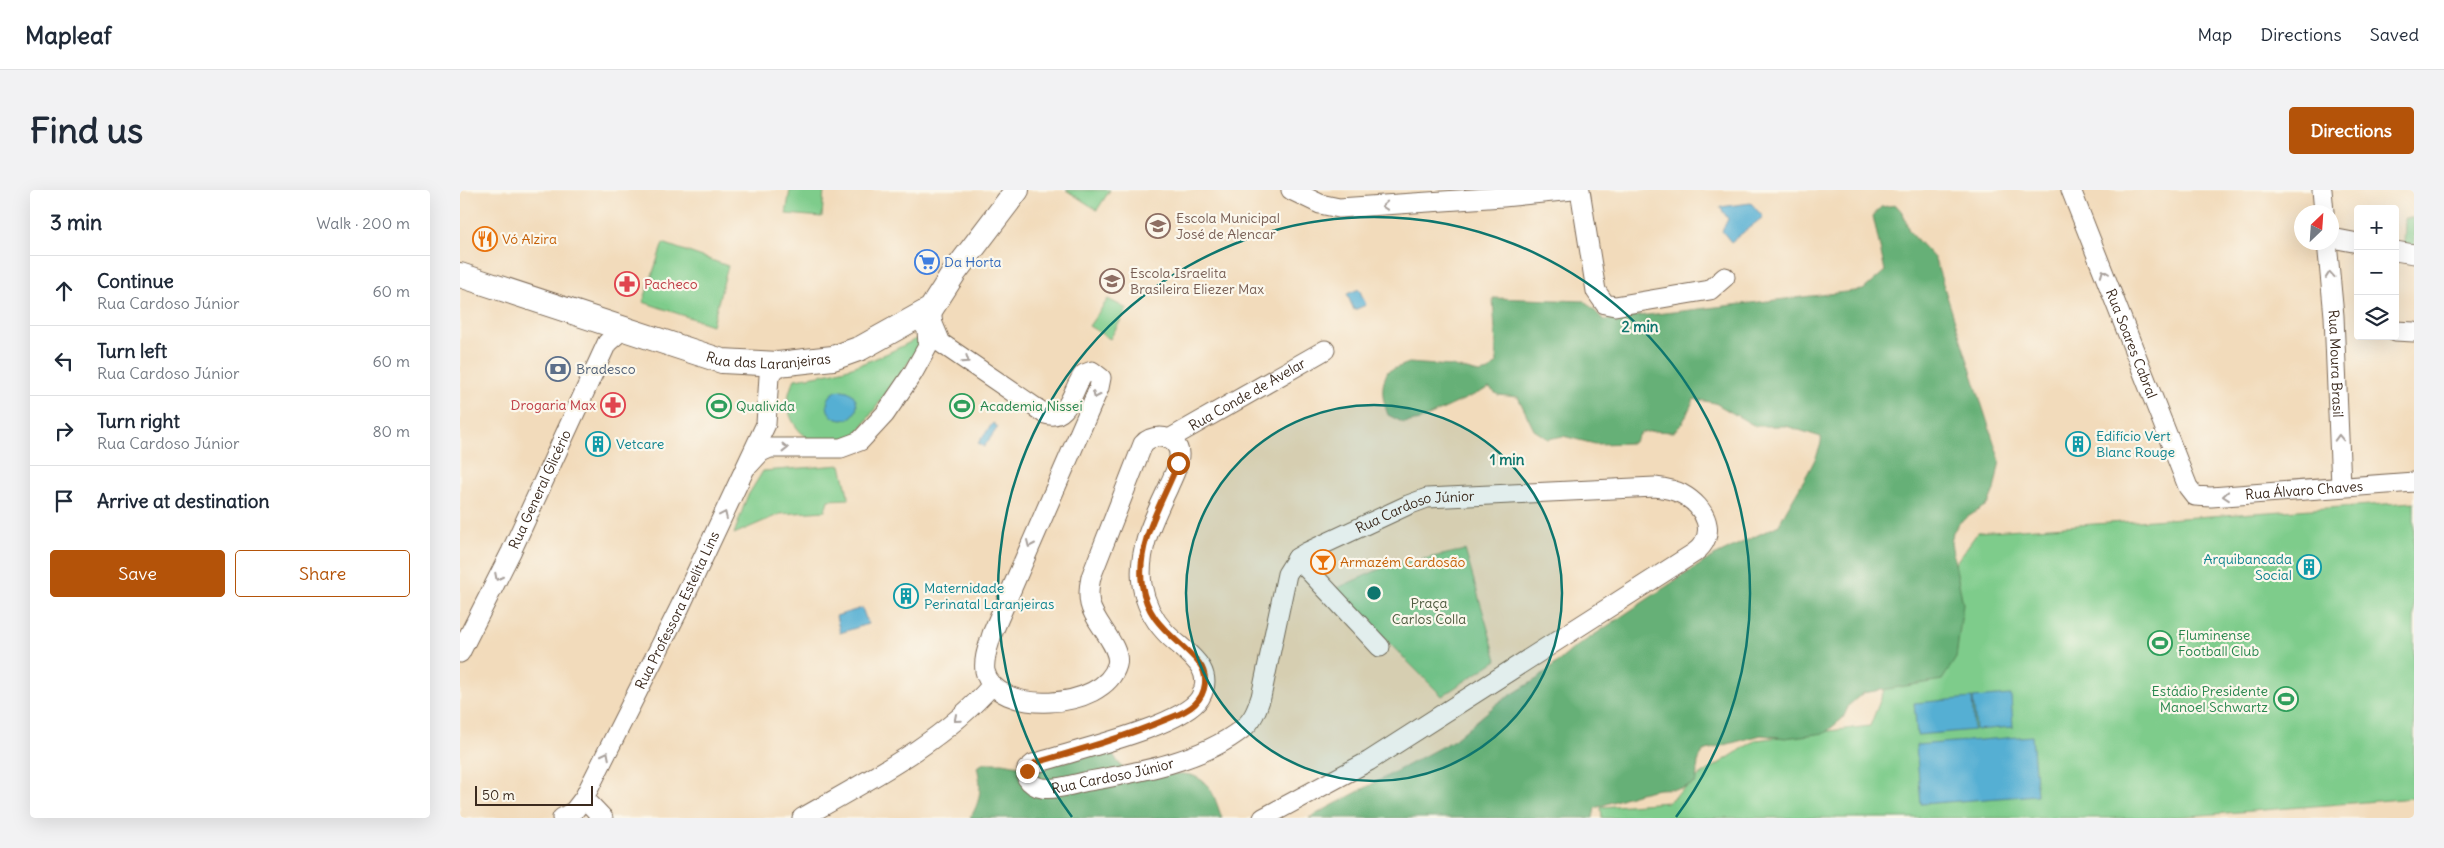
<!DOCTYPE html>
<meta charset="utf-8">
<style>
:root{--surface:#fff;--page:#f2f2f3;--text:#1f2937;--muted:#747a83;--line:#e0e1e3;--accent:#b45309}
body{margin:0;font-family:Delius,sans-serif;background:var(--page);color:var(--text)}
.controls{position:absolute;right:15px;top:15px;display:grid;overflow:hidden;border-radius:5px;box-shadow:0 5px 20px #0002}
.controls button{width:45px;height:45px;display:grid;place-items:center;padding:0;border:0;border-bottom:1px solid var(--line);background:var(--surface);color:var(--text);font:25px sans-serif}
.compass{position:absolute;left:1834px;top:15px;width:45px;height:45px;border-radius:50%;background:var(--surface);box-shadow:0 5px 20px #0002;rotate:25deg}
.scale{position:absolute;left:15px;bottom:12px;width:118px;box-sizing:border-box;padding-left:5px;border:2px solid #3b2a1e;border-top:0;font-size:14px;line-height:18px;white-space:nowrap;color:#3b2a1e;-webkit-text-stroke:4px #fbf7ec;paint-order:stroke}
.stop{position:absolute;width:15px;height:15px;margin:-11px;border:4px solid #b45309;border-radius:50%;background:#fff}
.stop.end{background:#b45309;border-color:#fff;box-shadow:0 1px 5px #0008}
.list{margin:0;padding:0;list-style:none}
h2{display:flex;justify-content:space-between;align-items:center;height:65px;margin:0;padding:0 20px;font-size:21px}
h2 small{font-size:16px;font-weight:400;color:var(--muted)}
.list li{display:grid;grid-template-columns:32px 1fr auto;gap:15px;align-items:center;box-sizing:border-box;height:70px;padding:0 20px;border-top:1px solid var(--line)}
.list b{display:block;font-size:19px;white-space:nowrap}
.list p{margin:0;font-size:16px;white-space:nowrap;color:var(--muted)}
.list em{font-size:16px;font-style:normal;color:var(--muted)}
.actions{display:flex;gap:10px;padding:15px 20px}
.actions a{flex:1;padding:11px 0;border:1px solid var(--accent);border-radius:5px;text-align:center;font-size:18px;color:var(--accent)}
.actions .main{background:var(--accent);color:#fff}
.icon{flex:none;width:28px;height:28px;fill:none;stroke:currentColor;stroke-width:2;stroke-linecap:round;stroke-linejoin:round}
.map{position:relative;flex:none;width:1954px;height:628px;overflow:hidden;border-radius:5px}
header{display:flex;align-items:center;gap:30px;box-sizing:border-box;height:70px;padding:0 25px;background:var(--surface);border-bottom:1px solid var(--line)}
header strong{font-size:24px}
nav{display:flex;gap:28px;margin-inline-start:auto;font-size:18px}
.intro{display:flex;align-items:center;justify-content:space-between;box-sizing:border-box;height:120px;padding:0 30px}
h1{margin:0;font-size:35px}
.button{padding:12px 22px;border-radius:5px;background:var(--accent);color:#fff;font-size:18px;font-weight:700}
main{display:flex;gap:30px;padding:0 30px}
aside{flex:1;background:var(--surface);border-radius:5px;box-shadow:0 5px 20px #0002}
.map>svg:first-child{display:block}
</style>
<header>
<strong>Mapleaf</strong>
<nav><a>Map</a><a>Directions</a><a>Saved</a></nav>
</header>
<div class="intro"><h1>Find us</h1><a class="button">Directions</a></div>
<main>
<aside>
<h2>3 min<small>Walk · 200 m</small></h2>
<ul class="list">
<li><svg class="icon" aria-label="ahead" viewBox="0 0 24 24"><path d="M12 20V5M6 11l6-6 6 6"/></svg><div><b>Continue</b><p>Rua Cardoso Júnior</p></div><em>60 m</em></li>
<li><svg class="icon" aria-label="left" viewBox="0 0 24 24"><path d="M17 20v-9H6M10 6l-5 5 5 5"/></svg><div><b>Turn left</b><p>Rua Cardoso Júnior</p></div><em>60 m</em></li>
<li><svg class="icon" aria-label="right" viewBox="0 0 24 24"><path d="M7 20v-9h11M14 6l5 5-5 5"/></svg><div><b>Turn right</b><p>Rua Cardoso Júnior</p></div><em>80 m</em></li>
<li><svg class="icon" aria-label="arrive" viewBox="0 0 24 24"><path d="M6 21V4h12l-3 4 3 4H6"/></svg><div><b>Arrive at destination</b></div></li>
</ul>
<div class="actions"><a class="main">Save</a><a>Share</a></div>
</aside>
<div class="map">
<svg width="1954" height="628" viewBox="0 0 1954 628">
<rect width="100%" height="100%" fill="#fbf7ec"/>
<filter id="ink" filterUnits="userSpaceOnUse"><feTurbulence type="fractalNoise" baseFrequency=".02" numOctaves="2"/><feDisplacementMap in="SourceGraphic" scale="10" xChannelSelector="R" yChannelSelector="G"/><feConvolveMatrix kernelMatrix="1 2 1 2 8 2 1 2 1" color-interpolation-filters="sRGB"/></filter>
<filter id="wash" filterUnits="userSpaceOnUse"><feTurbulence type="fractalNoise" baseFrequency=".0096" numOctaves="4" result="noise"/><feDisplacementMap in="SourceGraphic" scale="20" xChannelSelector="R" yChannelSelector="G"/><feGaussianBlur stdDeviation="1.12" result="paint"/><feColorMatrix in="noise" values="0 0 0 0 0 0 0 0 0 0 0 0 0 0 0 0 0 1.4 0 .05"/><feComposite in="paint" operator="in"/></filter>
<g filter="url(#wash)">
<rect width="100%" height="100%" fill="#f2dbbb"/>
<!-- green -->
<g fill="#7ecc8b" stroke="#5c7b54">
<polygon points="330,0 364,0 362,27 326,24"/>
<polygon points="606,0 650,0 637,20"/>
<polygon points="1945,28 1954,28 1954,57 1944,54"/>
<polygon points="203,53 268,76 252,135 183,112"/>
<polygon points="648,109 667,119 650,149 629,136"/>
<path d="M460,147L459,158L396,245L358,255C332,241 319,216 335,189C387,182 414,171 460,147Z"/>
<polygon points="381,275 389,309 368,310 365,321 320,324 274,344 287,307 303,281"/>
<polygon points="1954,312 1954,608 1704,628 1142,628 1141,617 1208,612 1241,585 1296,550 1410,536 1429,488 1462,419 1518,342"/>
<polygon points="1005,360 1037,470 982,506 875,399 936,372 955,371"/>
</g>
<!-- forest -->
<g fill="#66b077" stroke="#506d4a">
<path d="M1436,15L1443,23L1449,41L1475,69L1540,271L1534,300L1528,314L1500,332L1493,342L1491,353L1503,414L1496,468L1482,490L1403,503L1389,515L1383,528L1365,543L1325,548L1301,545L1243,561L1238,572L1236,592C1224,601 1214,598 1199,599C1178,602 1156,611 1135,618L1133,628H849L994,550L1038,513L1080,487L1113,459L1216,390L1252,367L1319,335C1326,316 1365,262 1361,247L1326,236H1295L1255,213L1234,209L1222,234L1213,242L1194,241L1180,243L1173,253L1135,254L1103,246L1088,249L1074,240L1058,207L1038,205L1029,198L960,230L944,233L928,225C922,208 920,197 928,181L949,173L991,176L1019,183L1029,181L1037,173L1033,108L1125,111L1144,130L1403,100L1425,81L1413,26L1421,17Z"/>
<path d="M651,561C655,567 659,575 665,580C690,598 725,569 748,596C755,605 758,618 762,628H510C521,611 522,596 517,577L524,573H543L575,579Z"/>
</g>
<!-- water -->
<g fill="#55afd3" stroke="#486c78">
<polygon points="1291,13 1303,27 1271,52 1262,41 1268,29 1260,17"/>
<polygon points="899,99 906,115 894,120 887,104"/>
<circle cx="382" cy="215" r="15"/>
<polygon points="533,233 538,237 524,257 518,253"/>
<polygon points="402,418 408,434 380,443 376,426"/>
<polygon points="1551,505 1553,537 1516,540 1513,508"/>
<polygon points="1512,508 1514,540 1457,545 1454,513"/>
<polygon points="1572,546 1577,605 1461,614 1456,555"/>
</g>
</g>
<g filter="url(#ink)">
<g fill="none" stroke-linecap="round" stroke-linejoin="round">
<defs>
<g id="minor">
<polyline points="831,0 860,14 879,18 1043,7 1113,0"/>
<polyline points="1120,0 1136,101 1145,114 1155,116 1250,100 1265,87"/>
<path id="s1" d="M1611,0L1728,297L1735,306L1751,307L1954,292"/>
<polyline points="1862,0 1864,22"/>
<polyline points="1872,48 1898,53"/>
<path id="s2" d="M1867,52L1874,126L1881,296"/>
<polyline points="1935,61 1954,64"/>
<path id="s3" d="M471,119L473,134L481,153L585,224C610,232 612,197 624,184L632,181L641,188L639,198L532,444C529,455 523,468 525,481C535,526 644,521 657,475C662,457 634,433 630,414C628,405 629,396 631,387L683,254C687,249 693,247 700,247C710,247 720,255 719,266C719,277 712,288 708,298C694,328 677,360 682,395C685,412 693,429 705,442C722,461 758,477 740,508C722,537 608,562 573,574L567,579V588C570,593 576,597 582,598C596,600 610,595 624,592C674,583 741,572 782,539C793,531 797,519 801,507L827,384L837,368L847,362L948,315L967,308L1195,297C1204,298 1214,300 1222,304C1246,317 1259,345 1234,363L909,571L803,628"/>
<polyline points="1935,141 1954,142"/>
<path id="s4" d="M709,249L865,160"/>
<polyline points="289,275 301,262 310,258 381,258 400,251 425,224 453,183 468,156 467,139 463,134"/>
<polyline points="837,368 920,457"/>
<path id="s5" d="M0,463L51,362L147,153L163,139"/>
<polyline points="124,608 143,628"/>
<path id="s6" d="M102,628L114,621L124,608L219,419L306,234L309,186L318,174"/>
<path d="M342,628C408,590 481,554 532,495"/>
</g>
<g id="major">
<path id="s7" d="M0,85L262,171L318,174L373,168L401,158L471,119L494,83L557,0"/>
</g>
</defs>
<!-- minor casing -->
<use href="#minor" stroke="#7b6855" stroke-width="21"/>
<!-- major casing -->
<use href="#major" stroke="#7b6855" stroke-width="26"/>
<!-- minor -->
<use href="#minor" stroke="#fff" stroke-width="19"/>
<!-- major -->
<use href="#major" stroke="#fff" stroke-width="24"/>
</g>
<!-- one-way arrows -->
<defs><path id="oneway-chevron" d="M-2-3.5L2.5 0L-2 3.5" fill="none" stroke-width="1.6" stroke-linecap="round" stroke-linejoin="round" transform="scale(1.25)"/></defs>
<g stroke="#a79f9a">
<use href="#oneway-chevron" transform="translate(925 16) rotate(176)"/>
<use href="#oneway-chevron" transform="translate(1644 83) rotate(-111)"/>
<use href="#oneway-chevron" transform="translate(1870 85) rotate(-95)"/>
<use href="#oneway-chevron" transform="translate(506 170) rotate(34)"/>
<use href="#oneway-chevron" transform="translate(636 205) rotate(114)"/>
<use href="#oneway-chevron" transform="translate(1879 248) rotate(-92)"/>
<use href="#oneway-chevron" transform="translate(325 258)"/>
<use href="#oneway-chevron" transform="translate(1766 306) rotate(175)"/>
<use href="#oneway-chevron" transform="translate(264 325) rotate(-65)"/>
<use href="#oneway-chevron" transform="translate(570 354) rotate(114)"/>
<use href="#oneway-chevron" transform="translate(38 387) rotate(117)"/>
<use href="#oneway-chevron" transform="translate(497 529) rotate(139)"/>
<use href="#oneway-chevron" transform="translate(146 565) rotate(-63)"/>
</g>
</g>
<g fill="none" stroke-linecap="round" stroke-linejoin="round" filter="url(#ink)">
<!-- route -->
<path stroke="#b45309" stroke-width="6" d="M567,581L575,573C619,560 662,548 705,530C715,526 727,522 735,514C746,503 749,486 739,473C716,446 688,435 682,395C676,351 703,312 718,273"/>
</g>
<!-- distance rings -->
<circle cx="914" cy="403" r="188" fill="#0f766e" fill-opacity=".12"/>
<g fill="none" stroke="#0f766e" stroke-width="2.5">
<circle cx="914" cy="403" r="188"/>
<path d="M612 627A376 376 0 1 1 1216 627"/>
</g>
<!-- icons -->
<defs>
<symbol id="school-ring" viewBox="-11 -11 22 22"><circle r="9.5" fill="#fbf7ec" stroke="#8d6e63" stroke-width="1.5"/><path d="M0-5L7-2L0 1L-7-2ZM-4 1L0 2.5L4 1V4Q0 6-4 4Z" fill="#8d6e63"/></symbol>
<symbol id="restaurant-ring" viewBox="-11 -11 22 22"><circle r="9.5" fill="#fbf7ec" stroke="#e8710a" stroke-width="1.5"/><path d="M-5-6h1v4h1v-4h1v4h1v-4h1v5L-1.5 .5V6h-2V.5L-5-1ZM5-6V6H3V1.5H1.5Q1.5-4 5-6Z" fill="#e8710a"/></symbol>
<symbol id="supermarket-ring" viewBox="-11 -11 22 22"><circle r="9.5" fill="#fbf7ec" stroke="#3f7fe0" stroke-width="1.5"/><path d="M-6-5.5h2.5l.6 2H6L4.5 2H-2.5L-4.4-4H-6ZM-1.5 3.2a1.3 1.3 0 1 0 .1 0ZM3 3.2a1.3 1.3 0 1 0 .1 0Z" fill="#3f7fe0"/></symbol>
<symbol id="pharmacy-ring" viewBox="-11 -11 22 22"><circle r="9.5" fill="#fbf7ec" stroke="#e0444e" stroke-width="1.5"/><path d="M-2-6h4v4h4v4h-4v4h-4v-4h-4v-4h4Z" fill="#e0444e"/></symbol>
<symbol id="bank-ring" viewBox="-11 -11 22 22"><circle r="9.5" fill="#fbf7ec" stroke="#5c6f8a" stroke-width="1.5"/><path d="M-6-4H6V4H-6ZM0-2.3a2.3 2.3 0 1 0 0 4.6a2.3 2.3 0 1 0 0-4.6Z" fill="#5c6f8a"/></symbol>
<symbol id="stadium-ring" viewBox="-11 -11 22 22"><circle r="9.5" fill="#fbf7ec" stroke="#2e9e5b" stroke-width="1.5"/><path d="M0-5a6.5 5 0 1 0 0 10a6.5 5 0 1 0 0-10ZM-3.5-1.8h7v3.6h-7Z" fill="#2e9e5b"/></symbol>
<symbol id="building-ring" viewBox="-11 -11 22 22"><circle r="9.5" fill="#fbf7ec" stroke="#0f9aa8" stroke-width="1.5"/><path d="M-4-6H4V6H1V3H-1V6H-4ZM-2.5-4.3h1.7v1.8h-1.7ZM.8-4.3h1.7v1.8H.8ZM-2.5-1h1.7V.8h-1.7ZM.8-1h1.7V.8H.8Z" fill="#0f9aa8"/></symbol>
<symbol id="bar-ring" viewBox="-11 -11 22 22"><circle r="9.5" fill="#fbf7ec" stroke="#e8710a" stroke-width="1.5"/><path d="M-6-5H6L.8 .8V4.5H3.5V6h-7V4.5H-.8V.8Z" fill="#e8710a"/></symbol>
</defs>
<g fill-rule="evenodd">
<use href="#school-ring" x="684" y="22" width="28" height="28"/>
<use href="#restaurant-ring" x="11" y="35" width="28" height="28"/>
<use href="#supermarket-ring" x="453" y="58" width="28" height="28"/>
<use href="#school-ring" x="638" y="77" width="28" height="28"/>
<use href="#pharmacy-ring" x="153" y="80" width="28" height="28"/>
<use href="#bank-ring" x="84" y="165" width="28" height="28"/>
<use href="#pharmacy-ring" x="139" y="201" width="28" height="28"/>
<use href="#stadium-ring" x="245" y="202" width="28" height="28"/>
<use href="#stadium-ring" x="488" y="202" width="28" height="28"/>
<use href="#building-ring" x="124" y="240" width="28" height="28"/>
<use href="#building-ring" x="1604" y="240" width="28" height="28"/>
<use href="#bar-ring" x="849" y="358" width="28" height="28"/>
<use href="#building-ring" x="1835" y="363" width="28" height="28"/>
<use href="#building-ring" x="432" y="392" width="28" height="28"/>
<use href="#stadium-ring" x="1686" y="439" width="28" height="28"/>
<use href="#stadium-ring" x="1812" y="495" width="28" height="28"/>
</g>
<g text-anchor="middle" stroke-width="4.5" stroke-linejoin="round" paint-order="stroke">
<!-- education labels -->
<g font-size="14" fill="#785e54" stroke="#fbf7ec" text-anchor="start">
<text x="716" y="33">Escola Municipal<tspan x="716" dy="16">José de Alencar</tspan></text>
<text x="670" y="88">Escola Israelita<tspan x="670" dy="16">Brasileira Eliezer Max</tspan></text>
</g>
<!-- food labels -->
<g font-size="14" fill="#c56008" stroke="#fbf7ec" text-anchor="start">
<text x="42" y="54">Vó Alzira</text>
<text x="880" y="377">Armazém Cardosão</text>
</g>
<!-- shop labels -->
<g font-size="14" fill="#366cbe" stroke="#fbf7ec" text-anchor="start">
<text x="484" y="77">Da Horta</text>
</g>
<!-- health labels -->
<g font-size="14" fill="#be3a42" stroke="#fbf7ec" text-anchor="start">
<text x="184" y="99">Pacheco</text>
<text x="136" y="220" text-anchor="end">Drogaria Max</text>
</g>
<!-- street labels -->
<g font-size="14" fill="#3b2a1e" stroke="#fbf7ec">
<text dy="5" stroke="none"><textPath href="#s1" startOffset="165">Rua Soares Cabral</textPath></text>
<text dy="5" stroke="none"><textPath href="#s7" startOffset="322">Rua das Laranjeiras</textPath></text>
<text dy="5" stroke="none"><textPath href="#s2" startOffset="122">Rua Moura Brasil</textPath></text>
<text dy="5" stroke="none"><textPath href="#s4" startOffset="90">Rua Conde de Avelar</textPath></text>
<text dy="5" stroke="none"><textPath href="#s5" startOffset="182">Rua General Glicério</textPath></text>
<text dy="5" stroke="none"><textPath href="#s1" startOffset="440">Rua Álvaro Chaves</textPath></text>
<text dy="5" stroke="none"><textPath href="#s3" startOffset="2016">Rua Cardoso Júnior</textPath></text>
<text dy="5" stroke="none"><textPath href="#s6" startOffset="240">Rua Professora Estelita Lins</textPath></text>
<text dy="5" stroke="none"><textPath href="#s3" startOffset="1566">Rua Cardoso Júnior</textPath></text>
</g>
<!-- service labels -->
<g font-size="14" fill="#4e5e75" stroke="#fbf7ec" text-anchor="start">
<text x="116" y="184">Bradesco</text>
</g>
<!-- leisure labels -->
<g font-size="14" fill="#27864d" stroke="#fbf7ec" text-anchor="start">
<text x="276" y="221">Qualivida</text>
<text x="520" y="221">Academia Nissei</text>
<text x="1718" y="450">Fluminense<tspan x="1718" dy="16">Football Club</tspan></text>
<text x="1808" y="506" text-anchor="end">Estádio Presidente<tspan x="1808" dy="16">Manoel Schwartz</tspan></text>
</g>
<!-- culture labels -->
<g font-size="14" fill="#0d838f" stroke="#fbf7ec" text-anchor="start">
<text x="1636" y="251">Edifício Vert<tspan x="1636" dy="16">Blanc Rouge</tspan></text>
<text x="156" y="259">Vetcare</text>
<text x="1832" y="374" text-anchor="end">Arquibancada<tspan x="1832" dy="16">Social</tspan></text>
<text x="464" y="403">Maternidade<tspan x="464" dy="16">Perinatal Laranjeiras</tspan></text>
</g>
<!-- park labels -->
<g font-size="14" fill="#4f5b3f" stroke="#fbf7ec">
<text x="969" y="418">Praça<tspan x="969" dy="16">Carlos Colla</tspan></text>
</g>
</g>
<circle cx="914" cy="403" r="8" fill="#0f766e" stroke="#fbf7ec" stroke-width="2.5"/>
<g font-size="15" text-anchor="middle" font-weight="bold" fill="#0f766e" stroke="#fbf7ec" stroke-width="4.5" stroke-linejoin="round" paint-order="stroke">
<text x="1180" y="142">2 min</text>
<text x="1047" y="275">1 min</text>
</g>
</svg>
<div class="controls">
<button>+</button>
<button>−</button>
<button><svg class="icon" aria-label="layers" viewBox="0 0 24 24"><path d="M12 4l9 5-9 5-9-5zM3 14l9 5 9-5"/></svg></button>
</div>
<svg class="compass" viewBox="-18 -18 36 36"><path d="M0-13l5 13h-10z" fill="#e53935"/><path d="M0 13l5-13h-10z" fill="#747a83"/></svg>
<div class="scale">50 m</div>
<div class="stop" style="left:718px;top:273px"></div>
<div class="stop end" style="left:567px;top:581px"></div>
</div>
</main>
